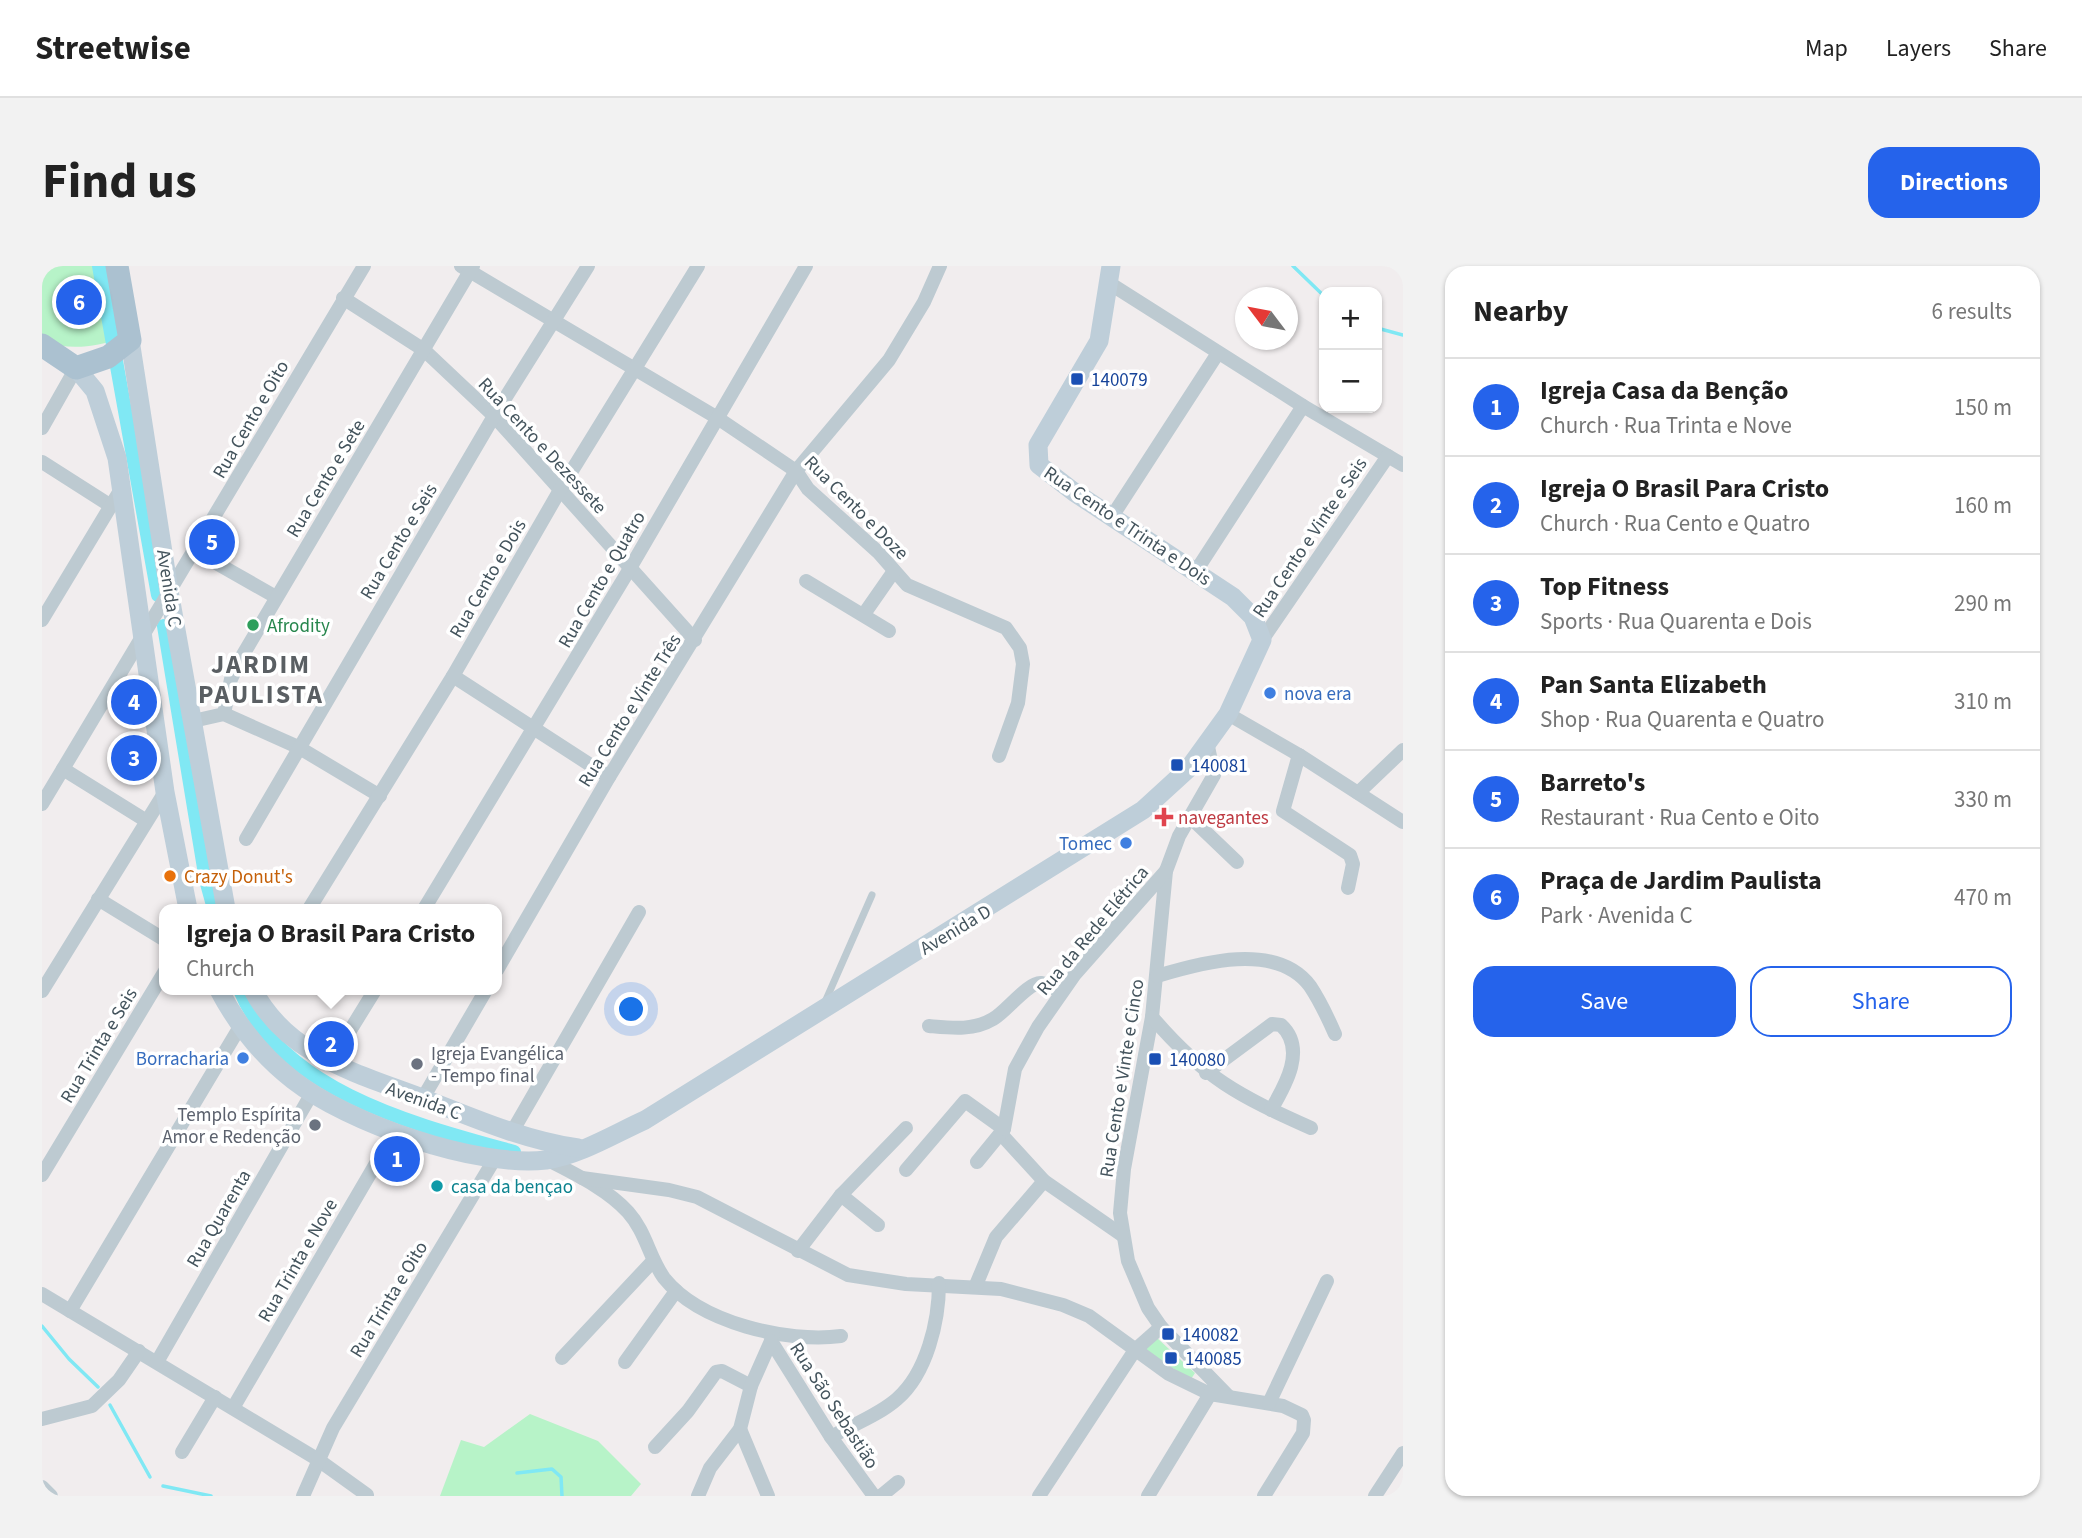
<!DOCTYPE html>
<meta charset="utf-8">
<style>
:root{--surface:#fff;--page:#f2f2f2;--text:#222;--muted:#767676;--line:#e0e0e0;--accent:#2563eb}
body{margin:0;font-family:"Source Sans 3",sans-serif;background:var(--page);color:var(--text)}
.controls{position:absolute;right:21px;top:21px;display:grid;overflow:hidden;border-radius:14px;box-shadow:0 2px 5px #0004}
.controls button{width:63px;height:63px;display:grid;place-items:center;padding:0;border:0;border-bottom:2px solid var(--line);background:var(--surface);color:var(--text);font:35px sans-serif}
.compass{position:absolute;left:1193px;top:21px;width:63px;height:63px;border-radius:50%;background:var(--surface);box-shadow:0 2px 5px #0004;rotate:302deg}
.you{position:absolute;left:590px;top:744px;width:24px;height:24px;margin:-18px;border:5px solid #fff;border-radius:50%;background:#1a73e8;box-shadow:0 0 0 10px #1a73e833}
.badge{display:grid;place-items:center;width:46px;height:46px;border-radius:50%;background:var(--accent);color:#fff;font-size:23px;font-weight:700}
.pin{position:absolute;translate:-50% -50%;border:4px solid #fff;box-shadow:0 2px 7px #0006}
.popup{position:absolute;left:117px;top:638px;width:343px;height:91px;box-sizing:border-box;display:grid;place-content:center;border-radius:14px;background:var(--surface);filter:drop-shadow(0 2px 5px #0005);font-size:23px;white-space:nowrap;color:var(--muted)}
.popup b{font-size:26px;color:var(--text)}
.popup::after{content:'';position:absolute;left:50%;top:100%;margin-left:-14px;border:14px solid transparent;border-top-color:var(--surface)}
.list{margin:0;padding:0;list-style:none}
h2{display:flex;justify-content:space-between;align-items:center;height:91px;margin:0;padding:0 28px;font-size:30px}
h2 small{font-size:23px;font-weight:400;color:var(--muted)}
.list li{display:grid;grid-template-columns:46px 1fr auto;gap:21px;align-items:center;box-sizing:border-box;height:98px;padding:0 28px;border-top:2px solid var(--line)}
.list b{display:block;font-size:26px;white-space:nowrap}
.list p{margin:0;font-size:23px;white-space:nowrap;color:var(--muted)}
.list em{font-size:23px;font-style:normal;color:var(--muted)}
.actions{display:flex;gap:14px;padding:21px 28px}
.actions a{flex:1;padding:16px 0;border:2px solid var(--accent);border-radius:21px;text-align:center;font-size:24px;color:var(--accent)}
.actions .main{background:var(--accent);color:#fff}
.map{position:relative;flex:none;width:1361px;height:1230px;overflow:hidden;border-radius:21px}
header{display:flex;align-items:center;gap:42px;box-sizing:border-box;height:98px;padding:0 35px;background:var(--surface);border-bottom:2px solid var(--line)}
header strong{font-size:33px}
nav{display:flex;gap:38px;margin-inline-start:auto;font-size:24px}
.intro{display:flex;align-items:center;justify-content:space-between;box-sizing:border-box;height:168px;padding:0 42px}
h1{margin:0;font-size:49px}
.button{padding:18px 32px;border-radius:21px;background:var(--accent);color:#fff;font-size:24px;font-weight:700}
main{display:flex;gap:42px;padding:0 42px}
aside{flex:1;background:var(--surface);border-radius:21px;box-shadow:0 2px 5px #0004}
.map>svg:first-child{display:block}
</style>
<header>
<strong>Streetwise</strong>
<nav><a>Map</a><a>Layers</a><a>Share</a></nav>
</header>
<div class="intro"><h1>Find us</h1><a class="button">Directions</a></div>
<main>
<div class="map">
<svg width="1361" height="1230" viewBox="0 0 1361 1230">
<rect width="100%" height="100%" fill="#f1edee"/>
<!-- green -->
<g fill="#b7f3c8">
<path d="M0,0H67L80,72C52,81 29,85 0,75Z"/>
<polygon points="1114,1071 1153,1107 1149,1113 1101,1085"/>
<polygon points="488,1148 556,1175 599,1218 589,1230 398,1230 419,1174 442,1181"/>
</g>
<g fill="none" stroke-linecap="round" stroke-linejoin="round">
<!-- stream -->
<g stroke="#80e8f4" stroke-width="3.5">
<polyline points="1251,0 1282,30"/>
<polyline points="1335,62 1361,69"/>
<polyline points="0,1060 27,1093 56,1121"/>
<polyline points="68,1139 108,1211"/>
<polyline points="475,1207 510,1203 519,1211 520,1230"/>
<polyline points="121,1220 169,1230"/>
</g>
<!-- canal -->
<g stroke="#80e8f4" stroke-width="14">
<polyline points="57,0 116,329"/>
<polyline points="122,360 164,614 172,643"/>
<path d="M198,724C240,826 375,859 472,886"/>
</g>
<!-- service -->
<polyline stroke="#bdcad1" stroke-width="7" points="783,736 830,629"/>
<!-- minor -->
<g stroke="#bdcad1" stroke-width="14">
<polyline points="419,0 674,151 754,205 766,223 836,286 865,319 964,362 978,382 981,398 976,437 957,490"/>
<polyline points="1067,17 1261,140 1361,199"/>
<polyline points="301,32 382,84 452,150 653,374"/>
<polyline points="0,162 34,102"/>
<polyline points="0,196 69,240"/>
<polyline points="1071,249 1176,87"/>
<polyline points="153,285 234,331"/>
<polyline points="1154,305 1261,140"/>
<polyline points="764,315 847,365"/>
<polyline points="822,348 852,305"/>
<polyline points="0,354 79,223"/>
<polyline points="1220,374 1346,190"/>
<polyline points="411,410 567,511"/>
<polyline points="182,448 189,413 199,392 431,0"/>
<polyline points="1186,448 1257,489 1361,556"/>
<polyline points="151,455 182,448 256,481 338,530"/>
<polyline points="1165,476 1172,509 1137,570 1124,605 1110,751 1082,903 1078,947 1086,995 1106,1042 1119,1061 1186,1130"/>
<polyline points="1257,489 1241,545 1308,589 1311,598 1306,622"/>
<polyline points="21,503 103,554"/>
<polyline points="1316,527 1361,484"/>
<polyline points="0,538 322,0"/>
<polyline points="1148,551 1195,596"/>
<polyline points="204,573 452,150 546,0"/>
<polyline points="56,633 123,674"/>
<polyline points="267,643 411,410 518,224 656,0"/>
<polyline points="382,643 587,304 764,0"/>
<polyline points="455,704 567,511 754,205 847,94 882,36 898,0"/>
<path d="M1115,710C1158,697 1234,675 1268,720C1278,735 1286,752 1293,768"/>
<polyline points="0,725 123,526"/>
<path d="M1110,751C1162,812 1197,830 1269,862"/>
<path d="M887,760C909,762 931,765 951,753C964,746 986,716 999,717C1005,718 1013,723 1019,726"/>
<polyline points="288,797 333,724"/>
<path d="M1164,807L1230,758L1239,759C1265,783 1243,820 1229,844"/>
<polyline points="381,832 444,724"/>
<polyline points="470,866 597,646"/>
<polyline points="959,868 1002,915 1080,969"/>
<path d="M506,894C533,908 565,923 586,946C604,966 607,991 622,1012C658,1057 745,1077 799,1070"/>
<polyline points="935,896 962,863 973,803 996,761 1033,708 1124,605"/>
<polyline points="864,904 923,835 962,863"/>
<polyline points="0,909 123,705"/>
<polyline points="540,912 627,924 655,931 806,1009 864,1018 959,1023 1021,1039 1047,1050 1127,1108 1168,1128 1241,1140 1260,1149 1262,1154 1261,1167 1222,1230"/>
<polyline points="799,929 836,959"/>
<polyline points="756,985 799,929 864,862"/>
<polyline points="934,1019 954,971 1002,915"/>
<polyline points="0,1028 275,1193 325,1229"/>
<polyline points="28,1045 199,759"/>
<polyline points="731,1068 729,1075 789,1171 832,1230"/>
<polyline points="520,1092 611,995"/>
<polyline points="115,1096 270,827"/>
<polyline points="583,1096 634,1025"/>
<polyline points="1227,1137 1285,1015"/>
<polyline points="191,1142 353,865"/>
<polyline points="0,1153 50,1140 77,1114 97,1085"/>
<polyline points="698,1163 726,1230"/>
<path d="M789,1171C810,1159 837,1149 855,1133C885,1107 897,1055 897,1017"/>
<polyline points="613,1181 646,1145 674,1106 680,1105 709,1120"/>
<polyline points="140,1186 173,1131"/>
<polyline points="0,1221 9,1230"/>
<polyline points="261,1230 291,1162 452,894"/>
<polyline points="656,1230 668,1202 698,1163 709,1120 729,1075"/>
<polyline points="839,1230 856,1216"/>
<polyline points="997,1230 1093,1084 1119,1061"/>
<polyline points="1106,1230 1173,1120"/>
<polyline points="1333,1230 1361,1187"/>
</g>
<!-- secondary -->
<g stroke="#beced9" stroke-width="19">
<polyline points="88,74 127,325 184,643"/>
<polyline points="34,102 53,125 75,192 123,526 146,643"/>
<path d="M177,724C195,758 220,790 251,814C306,857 434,902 504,894C538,889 572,868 603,854L1101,544L1147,502L1186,448L1220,374L1211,351L1191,331L1032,226L997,199L996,179L1057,75L1069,0"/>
<path d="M211,724C246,791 318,808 383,833C434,853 482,874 536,882"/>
</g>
<!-- primary -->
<polyline stroke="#abc1d0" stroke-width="23" points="0,79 34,102 66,91 88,74 75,0"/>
</g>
<!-- markers -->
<g fill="#1a4fb4" stroke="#fff" stroke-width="2.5">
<rect x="1028" y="106" width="14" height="14" rx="3.5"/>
<rect x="1128" y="492" width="14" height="14" rx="3.5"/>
<rect x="1106" y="786" width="14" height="14" rx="3.5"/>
<rect x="1119" y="1061" width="14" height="14" rx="3.5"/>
<rect x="1122" y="1085" width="14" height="14" rx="3.5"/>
</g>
<circle fill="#2e9e5b" stroke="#fff" stroke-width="2.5" cx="211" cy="359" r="7"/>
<g fill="#3f7fe0" stroke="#fff" stroke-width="2.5">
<circle cx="1228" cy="427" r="7"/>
<circle cx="1084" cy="577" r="7"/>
<circle cx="201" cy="792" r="7"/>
</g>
<path fill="#e0444e" stroke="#fff" stroke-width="2.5" d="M1118.5 540.5h7v7h7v7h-7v7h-7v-7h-7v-7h7z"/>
<circle fill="#e8710a" stroke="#fff" stroke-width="2.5" cx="128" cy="610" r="7"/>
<g fill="#6b7280" stroke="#fff" stroke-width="2.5">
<circle cx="375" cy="798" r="7"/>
<circle cx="273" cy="859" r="7"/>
</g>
<circle fill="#0f9aa8" stroke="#fff" stroke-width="2.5" cx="395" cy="920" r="7"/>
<g text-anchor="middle" stroke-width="7" stroke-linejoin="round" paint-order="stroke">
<!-- transit labels -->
<g font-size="19" fill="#164399" stroke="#fff" text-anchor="start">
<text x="1049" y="120">140079</text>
<text x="1149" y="506">140081</text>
<text x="1127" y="800">140080</text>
<text x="1140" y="1075">140082</text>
<text x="1143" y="1099">140085</text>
</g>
<!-- street labels -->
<g font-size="19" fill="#44545d" stroke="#fff">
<text transform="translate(208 153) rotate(-60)" y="7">Rua Cento e Oito</text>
<text transform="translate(501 179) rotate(47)" y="7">Rua Cento e Dezessete</text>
<text transform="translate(283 212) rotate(-59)" y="7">Rua Cento e Sete</text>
<text transform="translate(815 241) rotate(45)" y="7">Rua Cento e Doze</text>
<text transform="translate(1086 259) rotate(34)" y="7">Rua Cento e Trinta e Dois</text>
<text transform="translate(1267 271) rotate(-56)" y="7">Rua Cento e Vinte e Seis</text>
<text transform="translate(356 275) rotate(-59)" y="7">Rua Cento e Seis</text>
<text transform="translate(445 312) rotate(-60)" y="7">Rua Cento e Dois</text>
<text transform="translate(559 313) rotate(-60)" y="7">Rua Cento e Quatro</text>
<text transform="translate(128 322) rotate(81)" y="7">Avenida C</text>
<text transform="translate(587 444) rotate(-58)" y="7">Rua Cento e Vinte Três</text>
<text transform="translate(913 663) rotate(-31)" y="7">Avenida D</text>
<text transform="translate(1050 664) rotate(-50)" y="7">Rua da Rede Elétrica</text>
<text transform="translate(56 779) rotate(-59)" y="7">Rua Trinta e Seis</text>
<text transform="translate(1079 812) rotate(-81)" y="7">Rua Cento e Vinte e Cinco</text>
<text transform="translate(382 834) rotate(20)" y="7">Avenida C</text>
<text transform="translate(176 952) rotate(-60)" y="7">Rua Quarenta</text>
<text transform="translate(255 994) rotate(-60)" y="7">Rua Trinta e Nove</text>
<text transform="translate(346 1033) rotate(-59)" y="7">Rua Trinta e Oito</text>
<text transform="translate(793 1139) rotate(57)" y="7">Rua São Sebastião</text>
</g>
<!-- leisure labels -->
<g font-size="19" fill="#27864d" stroke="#fff" text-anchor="start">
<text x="225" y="366">Afrodity</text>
</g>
<!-- shop labels -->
<g font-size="19" fill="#366cbe" stroke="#fff" text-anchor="end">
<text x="1242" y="434" text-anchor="start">nova era</text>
<text x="1070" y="584">Tomec</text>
<text x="187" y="799">Borracharia</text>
</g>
<!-- health labels -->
<g font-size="19" fill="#be3a42" stroke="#fff" text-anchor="start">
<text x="1136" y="558">navegantes</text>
</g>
<!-- food labels -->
<g font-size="19" fill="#c56008" stroke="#fff" text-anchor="start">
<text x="142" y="617">Crazy Donut's</text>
</g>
<!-- worship labels -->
<g font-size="19" fill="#5b616d" stroke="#fff" text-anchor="start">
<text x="389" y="794">Igreja Evangélica<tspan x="389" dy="22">- Tempo final</tspan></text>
<text x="259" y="855" text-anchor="end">Templo Espírita<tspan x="259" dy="22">Amor e Redenção</tspan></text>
</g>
<!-- culture labels -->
<g font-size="19" fill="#0d838f" stroke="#fff" text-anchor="start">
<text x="409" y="927">casa da bençao</text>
</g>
<!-- district labels -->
<g font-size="26" font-weight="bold" letter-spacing="2" fill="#5a5f63" stroke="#fff">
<text x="219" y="407">JARDIM<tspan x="219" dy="30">PAULISTA</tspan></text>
</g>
</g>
</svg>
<div class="controls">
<button>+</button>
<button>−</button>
</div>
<svg class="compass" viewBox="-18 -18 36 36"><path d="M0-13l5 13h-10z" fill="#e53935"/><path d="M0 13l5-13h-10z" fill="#767676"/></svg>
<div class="you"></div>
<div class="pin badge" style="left:355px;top:893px">1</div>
<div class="pin badge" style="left:289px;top:778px">2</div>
<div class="popup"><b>Igreja O Brasil Para Cristo</b>Church</div>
<div class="pin badge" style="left:92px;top:492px">3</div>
<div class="pin badge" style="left:92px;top:436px">4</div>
<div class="pin badge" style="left:170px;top:276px">5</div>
<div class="pin badge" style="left:37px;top:36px">6</div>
</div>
<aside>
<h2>Nearby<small>6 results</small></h2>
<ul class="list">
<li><span class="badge">1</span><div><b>Igreja Casa da Benção</b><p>Church · Rua Trinta e Nove</p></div><em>150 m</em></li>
<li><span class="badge">2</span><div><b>Igreja O Brasil Para Cristo</b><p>Church · Rua Cento e Quatro</p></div><em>160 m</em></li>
<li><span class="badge">3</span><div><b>Top Fitness</b><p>Sports · Rua Quarenta e Dois</p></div><em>290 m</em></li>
<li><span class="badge">4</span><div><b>Pan Santa Elizabeth</b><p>Shop · Rua Quarenta e Quatro</p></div><em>310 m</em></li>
<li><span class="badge">5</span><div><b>Barreto's</b><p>Restaurant · Rua Cento e Oito</p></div><em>330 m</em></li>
<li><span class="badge">6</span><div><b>Praça de Jardim Paulista</b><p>Park · Avenida C</p></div><em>470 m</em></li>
</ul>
<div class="actions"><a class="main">Save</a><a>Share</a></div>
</aside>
</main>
